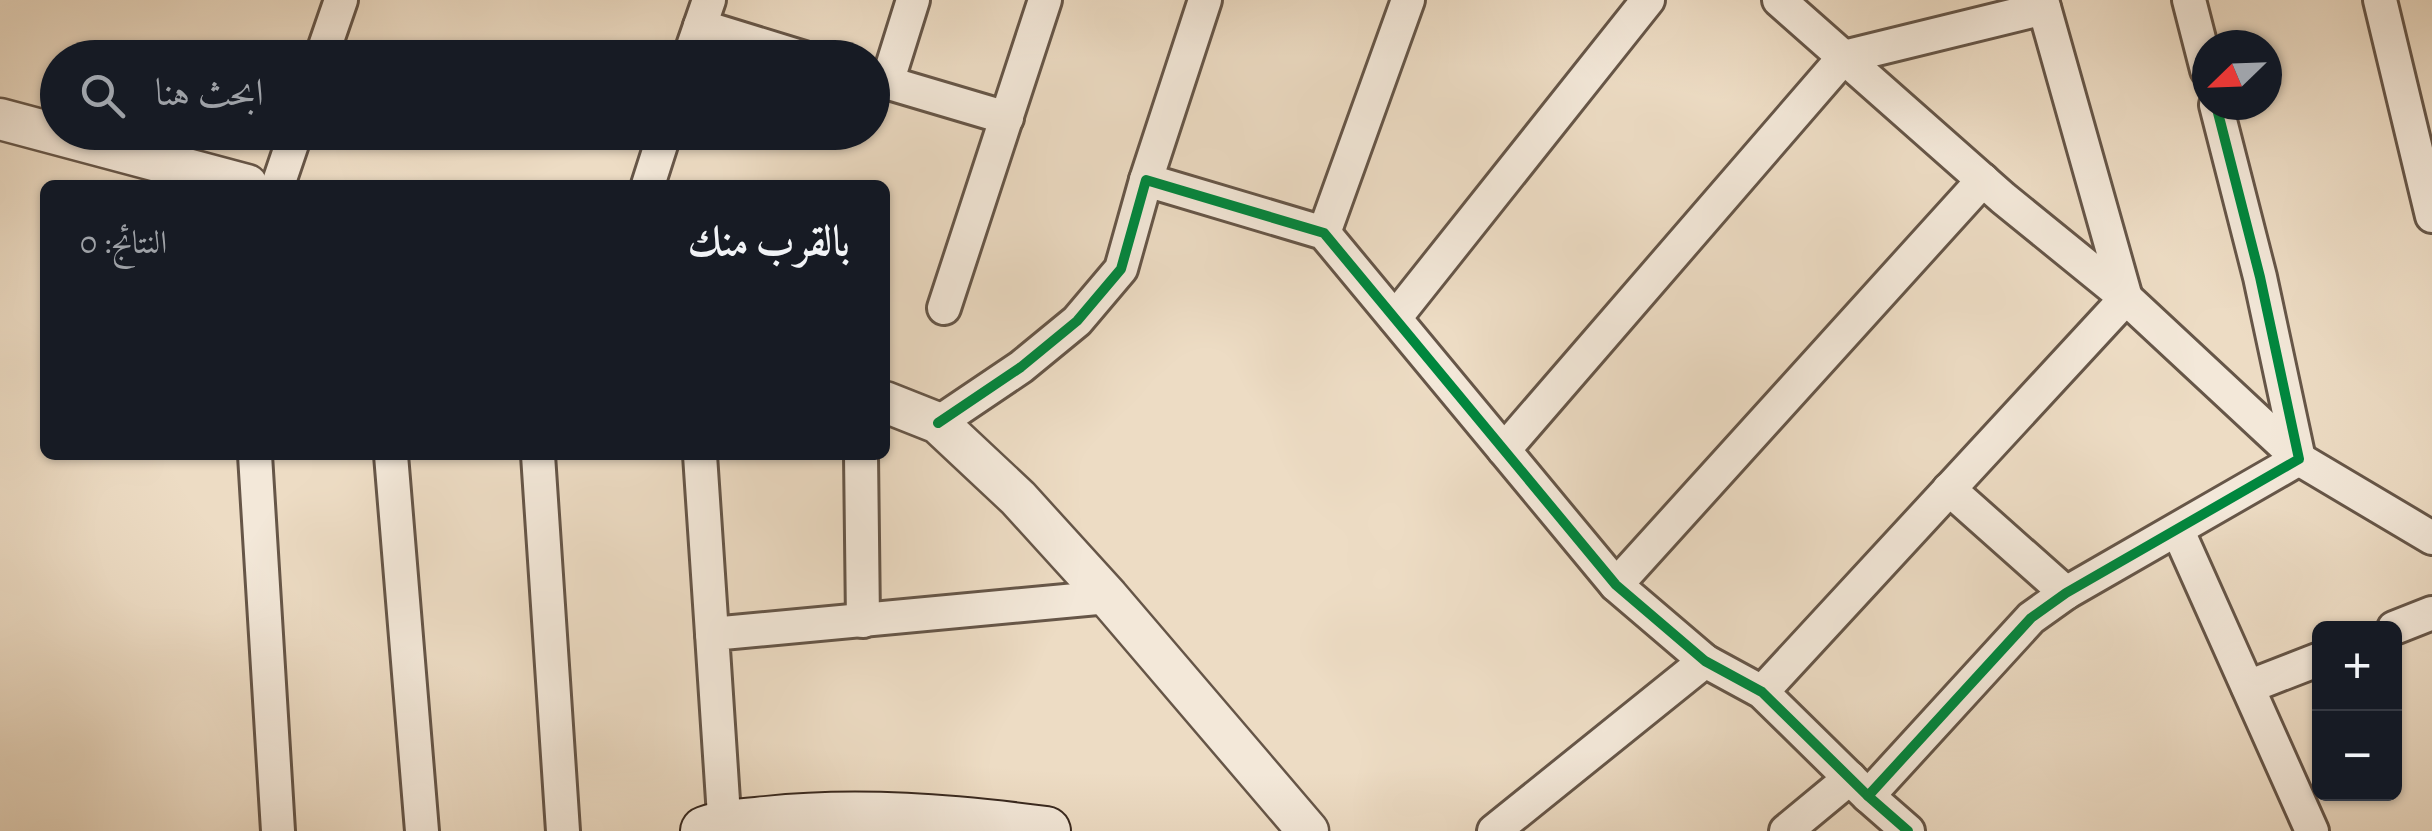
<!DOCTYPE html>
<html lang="ar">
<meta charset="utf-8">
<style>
:root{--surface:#171b24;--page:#20242c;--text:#f1f3f6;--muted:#9ea1a6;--line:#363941}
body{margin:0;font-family:Alegreya,Amiri,serif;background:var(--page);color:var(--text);direction:rtl}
.controls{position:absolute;right:30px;bottom:30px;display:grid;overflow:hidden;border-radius:15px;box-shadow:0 2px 8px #0004}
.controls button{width:90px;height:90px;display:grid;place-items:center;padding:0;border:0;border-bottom:2px solid var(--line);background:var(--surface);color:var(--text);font:50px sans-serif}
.compass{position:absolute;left:2192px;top:30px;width:90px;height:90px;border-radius:50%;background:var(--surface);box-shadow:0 2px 8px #0004;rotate:247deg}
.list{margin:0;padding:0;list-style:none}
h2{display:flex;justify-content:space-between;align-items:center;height:130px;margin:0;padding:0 40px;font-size:42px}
h2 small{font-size:32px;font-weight:400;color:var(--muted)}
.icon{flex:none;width:55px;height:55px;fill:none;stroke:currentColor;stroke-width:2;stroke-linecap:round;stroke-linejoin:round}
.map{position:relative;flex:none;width:2432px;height:831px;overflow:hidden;direction:ltr}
.search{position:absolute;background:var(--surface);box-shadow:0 2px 8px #0004;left:40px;top:40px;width:850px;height:110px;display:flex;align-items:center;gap:25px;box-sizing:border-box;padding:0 35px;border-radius:55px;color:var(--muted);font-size:38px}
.panel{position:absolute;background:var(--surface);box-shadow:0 2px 8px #0004;left:40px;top:180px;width:850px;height:280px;border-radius:15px;direction:rtl}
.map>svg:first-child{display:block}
</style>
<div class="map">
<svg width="2432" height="831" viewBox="0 0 2432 831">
<rect width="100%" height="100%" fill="#eddcc4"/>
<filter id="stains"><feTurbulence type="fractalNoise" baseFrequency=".002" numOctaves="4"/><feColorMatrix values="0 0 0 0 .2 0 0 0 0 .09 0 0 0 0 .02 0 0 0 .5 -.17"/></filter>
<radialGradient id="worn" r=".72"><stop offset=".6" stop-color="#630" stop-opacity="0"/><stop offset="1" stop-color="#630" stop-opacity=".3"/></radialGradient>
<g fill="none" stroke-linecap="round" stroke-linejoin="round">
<defs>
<g id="minor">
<polyline points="1779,0 2003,198 2126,298 2299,459 2432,538"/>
<polyline points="2189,0 2207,70"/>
<polyline points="2380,0 2432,216"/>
<polyline points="700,26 804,58"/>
<polyline points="321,58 341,0"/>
<polyline points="689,58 709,0"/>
<polyline points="872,78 1007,118"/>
<polyline points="887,83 913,0"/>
<polyline points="1146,180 1205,0"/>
<polyline points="278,185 296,132"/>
<polyline points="648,185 665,132"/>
<polyline points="1324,233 1408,0"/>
<polyline points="944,308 1045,0"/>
<polyline points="1395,318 1648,0"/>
<polyline points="938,423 1021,367 1077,321 1121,269 1146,180 1324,233 1616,585 1705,661 1762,692 1868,796"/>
<polyline points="1504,450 1844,57 2044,8"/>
<polyline points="255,455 278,831"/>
<polyline points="391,455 422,831"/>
<polyline points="538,455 563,831"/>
<polyline points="700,455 712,634"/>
<polyline points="861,455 863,621"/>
<polyline points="1949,489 2066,593"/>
<polyline points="2178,531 2312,831"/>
<polyline points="1616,585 1983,180"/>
<polyline points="2394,628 2432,613"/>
<polyline points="2248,687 2320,659"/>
<polyline points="1762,692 2126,298 2042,0"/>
<polyline points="725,831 712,634 1108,597"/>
<polyline points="1494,831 1705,661"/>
<polyline points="1786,831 1850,778"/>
<polyline points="1908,831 1868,796 2031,618 2066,593 2299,459 2260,277 2216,105"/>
</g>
<g id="tertiary">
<polyline points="0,119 247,185"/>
<polyline points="885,402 938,423 1018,498 1108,597 1308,831"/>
</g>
<path id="secondary" d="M705,831C725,824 746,823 766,821C859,811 953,819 1046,831"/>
</defs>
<!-- minor casing -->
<use href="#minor" stroke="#665648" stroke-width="38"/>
<!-- tertiary casing -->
<use href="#tertiary" stroke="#665648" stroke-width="45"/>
<!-- secondary casing -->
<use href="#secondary" stroke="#39291f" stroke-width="52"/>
<!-- minor -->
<use href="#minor" stroke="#f3e8d9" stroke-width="32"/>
<!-- tertiary -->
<use href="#tertiary" stroke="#f3e8d9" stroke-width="40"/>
<!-- secondary -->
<use href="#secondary" stroke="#f3e8d9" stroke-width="48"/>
<defs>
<g id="cycleway">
<polyline points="938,423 1021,367 1077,321 1121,269 1146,180 1324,233 1616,585 1705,661 1762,692 1868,796"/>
<polyline points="1908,831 1868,796 2031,618 2066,593 2299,459 2260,277 2216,105"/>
</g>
</defs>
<!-- cycleway casing -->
<use href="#cycleway" stroke="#f3e8d9" stroke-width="16"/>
<!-- cycleway -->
<use href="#cycleway" stroke="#00873e" stroke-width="10"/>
</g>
<rect width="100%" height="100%" filter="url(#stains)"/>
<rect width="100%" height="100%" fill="url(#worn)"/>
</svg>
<div class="controls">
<button>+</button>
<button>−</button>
</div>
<svg class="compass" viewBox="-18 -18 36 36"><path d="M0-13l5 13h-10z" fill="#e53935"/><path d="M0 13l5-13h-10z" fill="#9ea1a6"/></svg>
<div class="search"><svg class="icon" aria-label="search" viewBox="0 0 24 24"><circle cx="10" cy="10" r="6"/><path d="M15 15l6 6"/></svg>ابحث هنا</div>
<section class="panel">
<h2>بالقرب منك<small>النتائج: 0</small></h2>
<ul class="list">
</ul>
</section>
</div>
